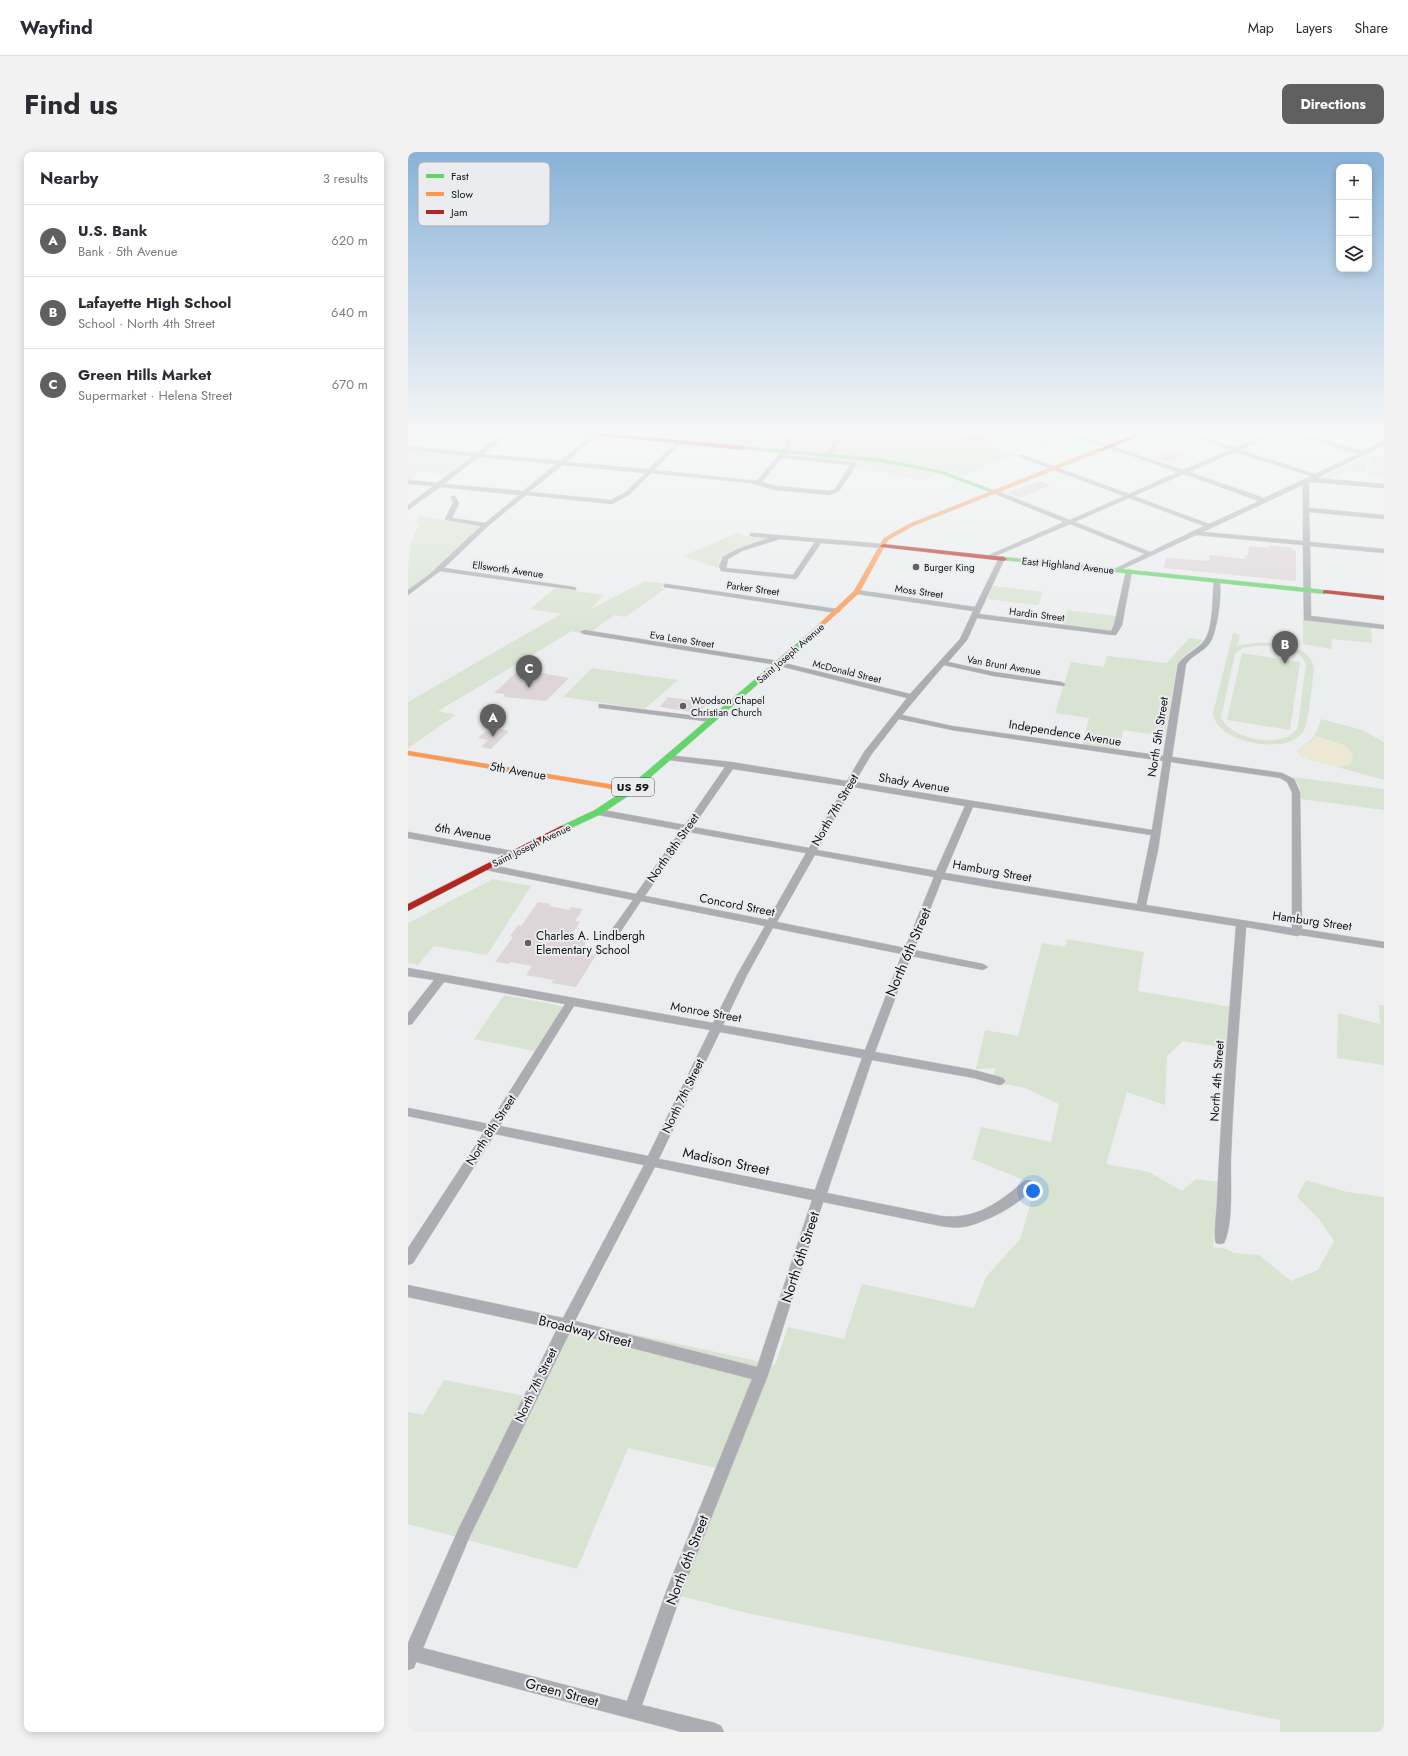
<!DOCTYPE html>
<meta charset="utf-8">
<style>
:root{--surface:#fff;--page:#f2f2f3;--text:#2b2b33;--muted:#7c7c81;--line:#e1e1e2;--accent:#606061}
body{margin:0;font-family:Jost,sans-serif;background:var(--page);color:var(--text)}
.controls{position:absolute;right:12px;top:12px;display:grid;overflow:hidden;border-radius:8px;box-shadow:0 2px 10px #0003}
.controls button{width:36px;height:36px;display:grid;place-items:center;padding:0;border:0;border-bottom:1px solid var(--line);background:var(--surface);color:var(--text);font:20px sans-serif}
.you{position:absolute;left:625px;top:1039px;width:14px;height:14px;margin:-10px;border:3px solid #fff;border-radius:50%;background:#1a73e8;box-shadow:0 0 0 6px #1a73e833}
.badge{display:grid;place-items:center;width:26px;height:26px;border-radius:50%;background:var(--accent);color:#fff;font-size:13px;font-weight:700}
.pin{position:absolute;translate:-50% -33px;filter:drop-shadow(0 1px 2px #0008)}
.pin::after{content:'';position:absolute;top:21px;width:14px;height:12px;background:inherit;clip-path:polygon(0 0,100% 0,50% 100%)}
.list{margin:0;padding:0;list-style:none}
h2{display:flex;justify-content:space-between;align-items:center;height:52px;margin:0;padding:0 16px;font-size:17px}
h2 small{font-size:13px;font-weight:400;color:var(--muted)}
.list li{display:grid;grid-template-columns:26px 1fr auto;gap:12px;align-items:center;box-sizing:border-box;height:72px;padding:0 16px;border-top:1px solid var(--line)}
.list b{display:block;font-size:15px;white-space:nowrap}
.list p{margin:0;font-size:13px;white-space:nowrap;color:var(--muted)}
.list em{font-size:13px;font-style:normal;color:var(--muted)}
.icon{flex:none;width:22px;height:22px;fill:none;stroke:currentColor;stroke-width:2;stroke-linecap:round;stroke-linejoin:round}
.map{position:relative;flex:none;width:976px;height:1580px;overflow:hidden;border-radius:8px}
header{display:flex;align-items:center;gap:24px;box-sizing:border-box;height:56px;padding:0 20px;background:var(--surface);border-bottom:1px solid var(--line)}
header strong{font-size:19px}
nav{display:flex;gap:22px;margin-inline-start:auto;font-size:14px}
.intro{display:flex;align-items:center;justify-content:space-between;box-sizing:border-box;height:96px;padding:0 24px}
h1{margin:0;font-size:28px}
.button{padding:10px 18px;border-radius:8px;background:var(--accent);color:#fff;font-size:14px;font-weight:700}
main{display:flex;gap:24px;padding:0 24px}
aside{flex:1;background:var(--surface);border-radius:8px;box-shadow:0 2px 10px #0003}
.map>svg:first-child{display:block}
</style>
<header>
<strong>Wayfind</strong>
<nav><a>Map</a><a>Layers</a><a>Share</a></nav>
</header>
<div class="intro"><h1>Find us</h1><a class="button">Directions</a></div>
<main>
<aside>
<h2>Nearby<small>3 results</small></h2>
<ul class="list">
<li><span class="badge">A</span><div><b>U.S. Bank</b><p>Bank · 5th Avenue</p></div><em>620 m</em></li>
<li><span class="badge">B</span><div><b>Lafayette High School</b><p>School · North 4th Street</p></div><em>640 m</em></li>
<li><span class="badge">C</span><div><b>Green Hills Market</b><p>Supermarket · Helena Street</p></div><em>670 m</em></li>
</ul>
</aside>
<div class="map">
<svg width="976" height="1580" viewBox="0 0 976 1580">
<rect width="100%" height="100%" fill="#ecedee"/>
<!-- green -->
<g fill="#d8e3d2" fill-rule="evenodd">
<polygon points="196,278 242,278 230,284 194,280"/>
<polygon points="250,278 677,278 637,294 627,290 630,289 605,280 577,290 606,302 553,325 513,314 242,285"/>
<polygon points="0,297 67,304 41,323 12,320 0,329"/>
<polygon points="384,303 460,309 530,322 514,328 448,316 451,311 447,310"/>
<polygon points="959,304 960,305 956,323 938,319 919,326 914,326"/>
<polygon points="967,304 976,305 975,323 976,325 970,322 970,324 961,323 960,321 963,305"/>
<path d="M12,364L73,375L19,424L0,437C0,415 0,387 12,372L7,370Z"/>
<polygon points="329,381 335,384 365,386 327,398 312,407 310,416 275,404"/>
<polygon points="237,429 258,432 252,436 257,437 217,465 206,463 183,480 176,477 170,481 164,479 30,559 48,563 0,596 0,550 153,462 122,457 147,436 196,443 183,457"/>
<polygon points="585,434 635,440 631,452 629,453 580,447"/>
<polygon points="659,458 708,464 707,471 702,478 698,479 655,474"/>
<polygon points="895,467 963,474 964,491 924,487 923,497 895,492"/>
<path d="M825,481L832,483L829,494C849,488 903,488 906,517C904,530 901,572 895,580C879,604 807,591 805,561ZM847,494C863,493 891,494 898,512L890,574C880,599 821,588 813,565L827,502L835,496Z"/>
<path d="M781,486L795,488C787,498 775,501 769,513L757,584L715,578L711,599L674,593L681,566L647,561L663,510L696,515L699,504L759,511Z"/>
<polygon points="834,501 892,510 882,578 819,568"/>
<polygon points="184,516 270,528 237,557 155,545"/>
<path d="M913,567L954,578L976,590V628L893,605L889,598C905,588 907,586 913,567Z"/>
<polygon points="885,625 976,637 976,658 893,647 892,635"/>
<polygon points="85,727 123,734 79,803 26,794 10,813 0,811 0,771"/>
<polygon points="659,787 736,800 730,839 823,855 820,896 775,889 759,904 757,953 719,940 698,1012 741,1020 774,1039 788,1027 811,1030 805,1095 818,1097 826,1101 851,1103 883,1129 910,1118 926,1089 910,1066 889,1045 898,1028 939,1040 976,1045 976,1580 872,1580 872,1568 343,1462 265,1442 312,1317 220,1296 169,1417 0,1372 0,1260 15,1263 36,1228 117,1244 156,1167 367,1213 380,1175 436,1187 454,1132 566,1156 578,1125 612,1087 628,1033 564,1007 573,975 643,990 651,952 617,936 583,929 588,916 568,917 577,878 610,884 634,791 657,795"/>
<polygon points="96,843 154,854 154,857 127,899 66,887"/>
<polygon points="971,853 976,853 976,913 929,906 930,861 972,872"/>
</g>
<!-- sand -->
<polygon fill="#ede8d4" points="908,584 939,594 945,604 942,613 930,615 893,605 889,598 904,589"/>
<!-- building -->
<g fill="#ddd5d8">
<polygon points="765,298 778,303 760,310 747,306"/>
<polygon points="631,329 643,333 612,346 600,341"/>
<polygon points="861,393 884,396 884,398 888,399 888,429 756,416 758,406 801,409 802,403 837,407 837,403 840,403 841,394 861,396"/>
<polygon points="111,518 117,518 161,526 138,549 97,545 96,542 86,541"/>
<polygon points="260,545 287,549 286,551 298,553 291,561 252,555"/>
<polygon points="82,575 101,579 83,597 73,595 80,588 70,586"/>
<polygon points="130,750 143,752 141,754 161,758 163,755 175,757 167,769 172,770 161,786 179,789 176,794 183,795 179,802 188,803 168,835 143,831 146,828 118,823 124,814 103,810 101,812 87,810 105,785 102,784 110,773 113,774"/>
</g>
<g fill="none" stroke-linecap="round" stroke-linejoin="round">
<defs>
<g id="street">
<polygon points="7,278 14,278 0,288 0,283"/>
<path d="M99,278H106L75,302L152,309L190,278H196L158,310L240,317L271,288L274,290L246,318L349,329L382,288L385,290L377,303L446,310L449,312L431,339L422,343L367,338L343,331L243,321L222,342L204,352L118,343L80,374L36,416L166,435L168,436V438L32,419L0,443V438L22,422L73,374L38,368L37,367L45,351L43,344H47L51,351L44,366L77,371L111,343L32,335L0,358V353L25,334L0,332V328L29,331L65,304L0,298V294L69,301ZM71,305L148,312L115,339L36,332ZM374,306L442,313L427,337L421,339L367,334L354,330ZM155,313L237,321L218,340L203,348L121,340Z"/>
<polygon points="243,278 250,278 237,287 233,287 233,285"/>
<polygon points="386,278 392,278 385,287 381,287 380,286"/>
<path d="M763,278H772L827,296L868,278H883L954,299L976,289V293L909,326L976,332V336L901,330V356L976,363V367L901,360L902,390L976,397V401L902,394L903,464L976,473V477L896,468L895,393L788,383L708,420L706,419V417L737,402L662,372L585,405H581V403L656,370L585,341V339H589L662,368L716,344L611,305V303H615L721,342L770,320L666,284V282L775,318L822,298ZM875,279L950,302L907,322L832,298ZM827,300L903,324L856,346L781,320ZM776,322L851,349L801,372L726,344ZM895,333V389L795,380ZM721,346L796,374L742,400L667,370Z"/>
<polygon points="427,288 432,289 422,304 418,304 417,303"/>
<path d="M344,381L475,392L478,394L475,396L413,391L389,426L387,427L313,419L311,414L315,405L330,397L361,386L342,384V382ZM372,387L407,390L385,423L318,416L320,407L334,399Z"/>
<path d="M594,404L597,406L571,462L703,479L706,473L718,419L721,417L724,419L714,473L708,483H705L569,466L559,488L540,510L586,520L653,530L657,532L656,534L586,524L536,513L494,563L544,574L755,604L770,512C777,502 789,498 796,489C806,476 804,444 806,429L811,428C815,438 809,483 801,492C795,500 784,503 778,512L764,605L874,621L886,627L892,640L894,777L976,790V796L892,783L889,784L838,775C833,851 826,927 823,1003C822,1026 826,1071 816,1091L812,1092L808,1091C805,1085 809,1058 809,1049C813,957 821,865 828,774L585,736L534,727L506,798L575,812L580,815L575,818L503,804L467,900L566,918L595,926L597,929L595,932L591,933L566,926L464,908L419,1041L533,1064C567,1068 591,1051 616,1029L620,1028L624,1029L626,1033C617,1051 575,1072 555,1075C548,1076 540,1075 533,1074L415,1050L360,1223L275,1437L234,1553L307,1571L313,1574L316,1580H274L8,1510L6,1516L0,1518V1491L51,1376L149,1177L0,1145V1133L155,1166L236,1013L87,982L5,1111L0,1113V1096L76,980L0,964V956L81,972L157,852L36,830L4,872L0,873V861L26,828L0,824V816L305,871L329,823L357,774L233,749L211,782L207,783L202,780L225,748L78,718L73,715L78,712L228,742L273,678L190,663L186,660L187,658L190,657L277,673L317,615L261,608L258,607V603L323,610L439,629L456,600L499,546L364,512L176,482L172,480L176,478L364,508L502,542L552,487L565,459L449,442L446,440L449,438L567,455L591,406ZM491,567L544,578L755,609L744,678L447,630L463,603ZM763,610L872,626L879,630L884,640V776L738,753L750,698ZM325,617L437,634L401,696L285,675ZM445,635L557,654L528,719L409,698ZM565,655L743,683L729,752L537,721ZM281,680L398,701L360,768L237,744ZM407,703L526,725L497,796L369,770ZM365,776L494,802L457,898L315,873L339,823ZM166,854L302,878L240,1004L92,974ZM312,880L454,906L407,1038L251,1007ZM247,1015L404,1048L349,1215L167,1169ZM162,1180L344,1227L259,1437L219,1549L15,1496L61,1386Z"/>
<polygon points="258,432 429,457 433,459 429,461 256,435 256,433"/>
<polygon points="191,552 304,566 308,568 304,570 194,556 191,556"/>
<polygon points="0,680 105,699 110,702 105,705 0,686"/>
</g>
<g id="fast">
<polygon points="335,294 471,306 534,319 590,340 585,341 531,321 471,310 333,297 333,295"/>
<polygon points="596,405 917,438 920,440 917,442 594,408 593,407"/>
<polygon points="412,472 415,474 414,475 372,513 223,642 193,662 159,678 153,678 152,676 153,674 187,658 217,638"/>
</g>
<g id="slow">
<polygon points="588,278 595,278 575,286 550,290 358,290 356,289 358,288 550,288 572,284"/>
<polygon points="692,296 695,298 694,299 505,374 480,388 451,441 414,475 409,474 446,439 476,386 501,372"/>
<polygon points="0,599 200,632 223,638 224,640 220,642 199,636 0,603"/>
</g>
<g id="jam">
<polygon points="142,278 160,278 335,294 338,296 335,298 144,279"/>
<polygon points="738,278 745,278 694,299 689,298"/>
<polygon points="475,392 596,405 599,407 596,409 473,395 472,394"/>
<polygon points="917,438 976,444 976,448 915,441 915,439"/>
<polygon points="153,674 156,674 160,676 0,759 0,752"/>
</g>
</defs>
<!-- street casing -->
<use href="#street" stroke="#c9cacb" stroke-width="1"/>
<!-- fast casing -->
<use href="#fast" stroke="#c9cacb" stroke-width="1"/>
<!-- slow casing -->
<use href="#slow" stroke="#c9cacb" stroke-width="1"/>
<!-- jam casing -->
<use href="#jam" stroke="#c9cacb" stroke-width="1"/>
<!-- street -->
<use href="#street" fill="#acadb2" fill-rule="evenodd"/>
<!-- fast -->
<use href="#fast" fill="#63d668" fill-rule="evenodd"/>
<!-- slow -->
<use href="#slow" fill="#ff974d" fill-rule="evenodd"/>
<!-- jam -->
<use href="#jam" fill="#b3261e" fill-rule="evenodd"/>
<defs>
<polyline id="street-bridge" points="382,290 383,286"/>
</defs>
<!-- street-bridge casing -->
<use href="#street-bridge" stroke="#c9cacb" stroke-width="6" stroke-linecap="butt"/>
<!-- street-bridge -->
<use href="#street-bridge" stroke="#acadb2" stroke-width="6"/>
</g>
<!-- sky -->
<linearGradient id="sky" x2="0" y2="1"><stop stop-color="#88b2d8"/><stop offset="0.56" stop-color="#f6f7f7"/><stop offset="1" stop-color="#f6f7f7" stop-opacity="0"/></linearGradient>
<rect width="976" height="499" fill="url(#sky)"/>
<!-- markers -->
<g fill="#606061" stroke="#ebecef" stroke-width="1.5">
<circle cx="508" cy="415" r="4"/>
<circle cx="275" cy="554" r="4"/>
<circle cx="120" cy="791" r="4"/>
</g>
<g text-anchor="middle" stroke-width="4" stroke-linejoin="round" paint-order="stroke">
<!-- far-street labels -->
<g font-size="10" fill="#141415" stroke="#ebecef">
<text transform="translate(660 413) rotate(6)" y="4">East Highland Avenue</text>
<text transform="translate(100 417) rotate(8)" y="4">Ellsworth Avenue</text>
<text transform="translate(345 436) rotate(8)" y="4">Parker Street</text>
<text transform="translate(511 439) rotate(8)" y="4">Moss Street</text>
<text transform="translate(629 462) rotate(7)" y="4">Hardin Street</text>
<text transform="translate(274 487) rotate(9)" y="4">Eva Lene Street</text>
<text transform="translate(382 501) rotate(-41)" y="4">Saint Joseph Avenue</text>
<text transform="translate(596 513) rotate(10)" y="4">Van Brunt Avenue</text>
<text transform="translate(439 519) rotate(14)" y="4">McDonald Street</text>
<text transform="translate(123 693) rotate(-26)" y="4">Saint Joseph Avenue</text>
</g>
<!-- far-poi labels -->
<g font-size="10" fill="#141415" stroke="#ebecef" text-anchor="start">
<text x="516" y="419">Burger King</text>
<text x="283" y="552">Woodson Chapel<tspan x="283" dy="12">Christian Church</tspan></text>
</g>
<!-- shield labels -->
<rect fill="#ebecef" stroke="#545556" stroke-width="1" x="204" y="626" width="42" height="18" rx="3"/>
<g font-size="11" font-weight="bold" fill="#141415">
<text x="225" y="639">US 59</text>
</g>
<!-- street labels -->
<g font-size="12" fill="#141415" stroke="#ebecef">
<text transform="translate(657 581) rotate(9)" y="4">Independence Avenue</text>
<text transform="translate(750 585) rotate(-81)" y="4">North 5th Street</text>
<text transform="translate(110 619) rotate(10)" y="4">5th Avenue</text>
<text transform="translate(506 631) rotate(9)" y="4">Shady Avenue</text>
<text transform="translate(427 658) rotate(-60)" y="4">North 7th Street</text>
<text transform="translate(55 680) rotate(10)" y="4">6th Avenue</text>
<text transform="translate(265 696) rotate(-55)" y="4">North 8th Street</text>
<text transform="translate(584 719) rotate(10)" y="4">Hamburg Street</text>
<text transform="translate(329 753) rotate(11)" y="4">Concord Street</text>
<text transform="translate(904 769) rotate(8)" y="4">Hamburg Street</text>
<text transform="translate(298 860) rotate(10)" y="4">Monroe Street</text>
<text transform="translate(809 929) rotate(-86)" y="4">North 4th Street</text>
<text transform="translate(275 944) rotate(-64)" y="4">North 7th Street</text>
<text transform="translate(83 978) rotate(-57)" y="4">North 8th Street</text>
<text transform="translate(128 1233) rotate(-64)" y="4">North 7th Street</text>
</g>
<!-- poi labels -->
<g font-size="12" fill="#141415" stroke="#ebecef" text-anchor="start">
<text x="128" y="788">Charles A. Lindbergh<tspan x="128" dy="14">Elementary School</tspan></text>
</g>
<!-- near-street labels -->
<g font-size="14" fill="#141415" stroke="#ebecef">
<text transform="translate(500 800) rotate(-67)" y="5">North 6th Street</text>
<text transform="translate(318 1009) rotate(12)" y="5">Madison Street</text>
<text transform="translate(392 1105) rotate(-72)" y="5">North 6th Street</text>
<text transform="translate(177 1179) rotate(14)" y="5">Broadway Street</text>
<text transform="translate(279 1408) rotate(-69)" y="5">North 6th Street</text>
<text transform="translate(154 1540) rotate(15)" y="5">Green Street</text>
</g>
</g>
<!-- legend -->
<rect x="10" y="10" width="132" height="64" rx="6" fill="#ebecef" stroke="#aaabae" stroke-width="1"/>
<rect x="18" y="22" width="18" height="4" fill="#63d668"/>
<rect x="18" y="40" width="18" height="4" fill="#ff974d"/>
<rect x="18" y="58" width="18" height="4" fill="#b3261e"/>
<g font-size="11" fill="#141415">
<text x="43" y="28">Fast</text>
<text x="43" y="46">Slow</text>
<text x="43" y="64">Jam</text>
</g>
</svg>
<div class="controls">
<button>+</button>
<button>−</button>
<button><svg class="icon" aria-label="layers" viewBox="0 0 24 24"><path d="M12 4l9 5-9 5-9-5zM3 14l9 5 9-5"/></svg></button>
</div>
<div class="you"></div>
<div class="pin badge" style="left:85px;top:585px">A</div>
<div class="pin badge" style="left:877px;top:512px">B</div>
<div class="pin badge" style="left:121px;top:536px">C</div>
</div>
</main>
